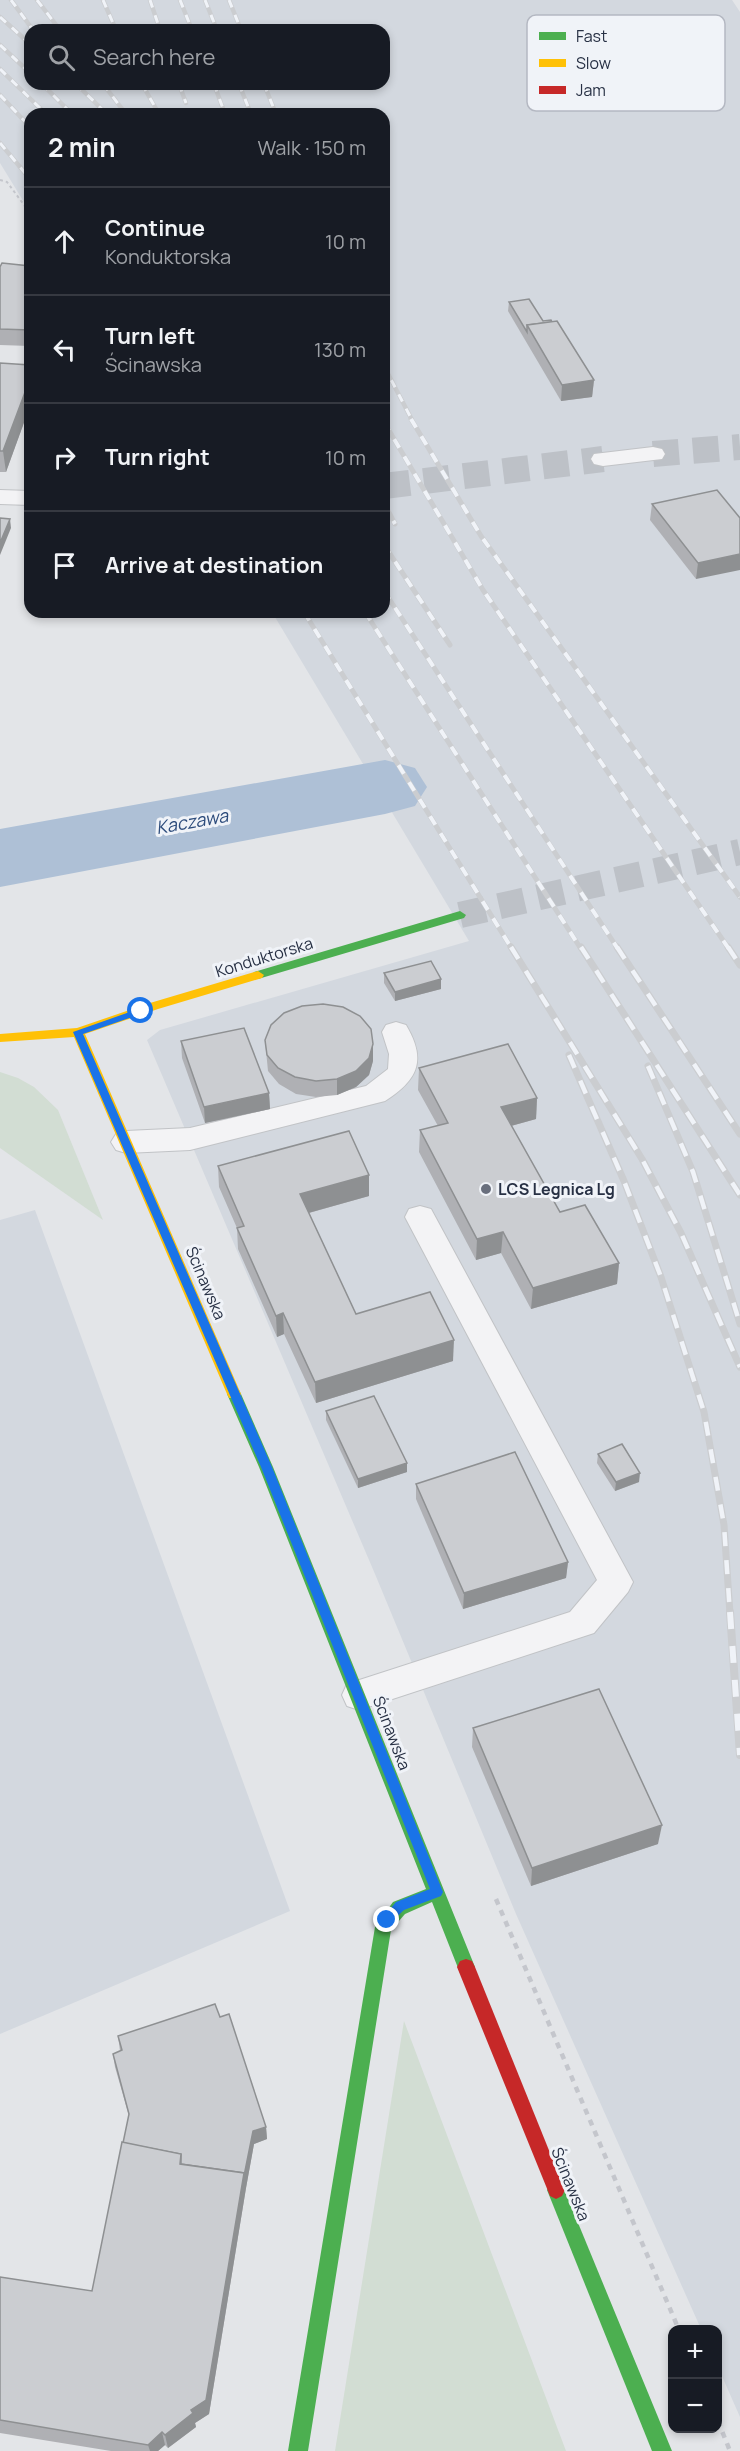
<!DOCTYPE html>
<meta charset="utf-8">
<style>
:root{--surface:#171b24;--page:#242831;--text:#f1f3f6;--muted:#9ea1a6;--line:#363941}
body{margin:0;font-family:Manrope,sans-serif;background:var(--page);color:var(--text)}
.controls{position:absolute;right:18px;bottom:18px;display:grid;overflow:hidden;border-radius:12px;box-shadow:0 3px 9px #0003}
.controls button{width:54px;height:54px;display:grid;place-items:center;padding:0;border:0;border-bottom:2px solid var(--line);background:var(--surface);color:var(--text);font:30px sans-serif}
.stop{position:absolute;width:18px;height:18px;margin:-14px;border:4px solid #1a73e8;border-radius:50%;background:#fff}
.stop.end{background:#1a73e8;border-color:#fff;box-shadow:0 2px 6px #0008}
.list{margin:0;padding:0;list-style:none}
h2{display:flex;justify-content:space-between;align-items:center;height:78px;margin:0;padding:0 24px;font-size:26px}
h2 small{font-size:20px;font-weight:400;color:var(--muted)}
.list li{display:grid;grid-template-columns:39px 1fr auto;gap:18px;align-items:center;box-sizing:border-box;height:108px;padding:0 24px;border-top:2px solid var(--line)}
.list b{display:block;font-size:22px;white-space:nowrap}
.list p{margin:0;font-size:20px;white-space:nowrap;color:var(--muted)}
.list em{font-size:20px;font-style:normal;color:var(--muted)}
.icon{flex:none;width:33px;height:33px;fill:none;stroke:currentColor;stroke-width:2;stroke-linecap:round;stroke-linejoin:round}
.map{position:relative;flex:none;width:740px;height:2451px;overflow:hidden}
.search{position:absolute;background:var(--surface);box-shadow:0 3px 9px #0003;left:24px;top:24px;width:366px;height:66px;display:flex;align-items:center;gap:15px;box-sizing:border-box;padding:0 21px;border-radius:18px;color:var(--muted);font-size:22px}
.panel{position:absolute;background:var(--surface);box-shadow:0 3px 9px #0003;left:24px;top:108px;width:366px;height:510px;border-radius:18px}
.map>svg:first-child{display:block}
</style>
<div class="map">
<svg width="740" height="2451" viewBox="0 0 740 2451">
<rect width="100%" height="100%" fill="#e3e5e8"/>
<!-- built -->
<g fill="#d3d8df" fill-rule="evenodd">
<path d="M0,0H732L740,12V2417L718,2367V2330L701,2329L516,1914L375,1574L147,1040L160,1030L469,941L272,612H384V114H30V212L0,163ZM30,30H384V84H30Z"/>
<polygon points="35,1210 290,1911 0,2034 0,1220"/>
</g>
<!-- green -->
<g fill="#d2ddd3">
<polygon points="0,1072 18,1078 34,1087 58,1110 103,1220 0,1148"/>
<polygon points="404,2021 566,2451 335,2451"/>
</g>
<g fill="none" stroke-linecap="round" stroke-linejoin="round">
<!-- river -->
<polygon fill="#aec0d6" fill-rule="evenodd" points="385,760 415,768 427,787 415,806 385,814 0,887 0,829"/>
<!-- street-tunnel -->
<g stroke="#bdc1c7" stroke-width="26" stroke-dasharray="26 14" stroke-linecap="butt">
<polyline points="653,454 740,447"/>
<polyline points="384,486 603,459"/>
</g>
<!-- secondary-tunnel -->
<polyline stroke="#bdc1c7" stroke-width="26" stroke-dasharray="26 14" stroke-linecap="butt" points="460,915 740,852"/>
<defs>
<g id="lane">
<path d="M396,1022L406,1025C427,1060 418,1080 385,1101L190,1150L126,1153L116,1150L111,1142L116,1134L126,1131L190,1128L366,1086L388,1069L389,1054L382,1032L386,1025Z"/>
<polygon points="420,1206 431,1209 633,1582 628,1592 594,1633 359,1710 347,1706 342,1695 347,1684 570,1612 597,1580 405,1217 409,1209"/>
</g>
<g id="street">
<polygon points="653,447 662,449 665,454 662,459 603,466 594,464 591,459 594,454"/>
<polygon points="0,490 30,491 30,505 0,504"/>
</g>
</defs>
<!-- lane casing -->
<use href="#lane" stroke="#c1c3c6" stroke-width="2"/>
<!-- street casing -->
<use href="#street" stroke="#c1c3c6" stroke-width="2"/>
<!-- path-far1 -->
<polyline stroke="#c4c6cc" stroke-width="2" stroke-dasharray="3 3" stroke-linecap="butt" points="0,180 7,182 30,213"/>
<!-- path -->
<g stroke="#c4c6cc" stroke-width="4.5" stroke-dasharray="6 6" stroke-linecap="butt">
<polyline points="496,1899 679,2330"/>
<polyline points="718,2421 730,2451"/>
</g>
<!-- lane -->
<use href="#lane" fill="#f3f3f5" fill-rule="evenodd"/>
<!-- street -->
<use href="#street" fill="#f3f3f5" fill-rule="evenodd"/>
<!-- fast -->
<g fill="#4caf50" fill-rule="evenodd">
<polygon points="460,911 466,915 464,918 258,979 252,975 254,972"/>
<polygon points="234,1388 239,1390 241,1394 273,1467 475,1967 472,1973 466,1975 460,1973 432,1902 405,1914 391,1930 308,2451 288,2451 375,1927 393,1902 426,1889 259,1467 227,1394 229,1390"/>
<polygon points="556,2181 562,2184 672,2451 652,2451 547,2190 550,2184"/>
</g>
<!-- slow -->
<polygon fill="#ffc107" fill-rule="evenodd" points="258,971 264,975 262,978 158,1009 85,1034 241,1394 239,1398 229,1398 227,1394 74,1037 0,1042 0,1034 77,1028 150,1003"/>
<!-- jam -->
<polygon fill="#c62828" fill-rule="evenodd" points="466,1959 472,1961 475,1967 565,2190 562,2196 556,2199 550,2196 457,1967 460,1961"/>
<defs>
<g id="rail-far3">
<polyline points="11,0 33,30"/>
<polyline points="37,0 60,30"/>
<polyline points="103,0 116,30"/>
<polyline points="150,0 160,30"/>
<polyline points="180,0 192,30"/>
<polyline points="205,0 217,30"/>
<polyline points="229,0 241,30"/>
<polyline points="0,17 30,44"/>
<polyline points="0,45 30,73"/>
<polyline points="0,69 46,114"/>
<polyline points="42,84 72,114"/>
<polyline points="76,84 107,114"/>
<polyline points="103,84 126,114"/>
<polyline points="142,84 159,114"/>
<polyline points="179,84 186,103"/>
<polyline points="214,84 225,114"/>
<polyline points="239,84 251,114"/>
<polyline points="264,84 276,114"/>
<polyline points="0,95 30,127"/>
<polyline points="0,143 30,179"/>
<polyline points="384,366 412,420"/>
</g>
<g id="rail-far2">
<polyline points="411,419 481,536 740,897"/>
<polyline points="384,422 483,590 729,949"/>
<polyline points="384,503 395,524"/>
<polyline points="384,545 450,645"/>
<polyline points="384,591 618,949"/>
<polyline points="304,612 512,949"/>
<polyline points="365,612 581,949"/>
</g>
<g id="rail-far1">
<polyline points="511,947 642,1159 681,1233 740,1367"/>
<polyline points="581,947 740,1195"/>
<polyline points="617,947 740,1134"/>
<polyline points="728,947 740,965"/>
<polyline points="569,1055 624,1181 661,1277 704,1412 724,1525 730,1614"/>
<polyline points="648,1066 693,1172 740,1324"/>
</g>
<polyline id="rail" points="730,1612 740,1755"/>
</defs>
<!-- rail-far3 casing -->
<use href="#rail-far3" stroke="#cbcdd0" stroke-width="4.5"/>
<!-- rail-far2 casing -->
<use href="#rail-far2" stroke="#cbcdd0" stroke-width="5"/>
<!-- rail-far1 casing -->
<use href="#rail-far1" stroke="#cbcdd0" stroke-width="7"/>
<!-- rail casing -->
<use href="#rail" stroke="#cbcdd0" stroke-width="8"/>
<!-- rail-far3 -->
<use href="#rail-far3" stroke="#f0f3f8" stroke-width="3" stroke-dasharray="8" stroke-linecap="butt"/>
<!-- rail-far2 -->
<use href="#rail-far2" stroke="#f0f3f8" stroke-width="4" stroke-dasharray="10" stroke-linecap="butt"/>
<!-- rail-far1 -->
<use href="#rail-far1" stroke="#f0f3f8" stroke-width="4.5" stroke-dasharray="14" stroke-linecap="butt"/>
<!-- rail -->
<use href="#rail" stroke="#f0f3f8" stroke-width="6" stroke-dasharray="17" stroke-linecap="butt"/>
</g>
<!-- wall -->
<g fill="#afb0b4">
<polygon points="30,266 30,346 0,345 0,267"/>
<polygon points="509,302 543,321 594,380 592,397 561,401 508,311"/>
<polygon points="0,363 30,365 30,406 6,472 0,472"/>
<polygon points="652,504 740,518 696,579 650,520"/>
<polygon points="384,973 441,979 441,989 395,1001 384,983"/>
<polygon points="265,1040 373,1061 369,1075 356,1087 337,1095 316,1097 296,1094 279,1084 268,1071"/>
<polygon points="181,1041 269,1093 270,1109 205,1123 182,1058"/>
<polygon points="419,1068 537,1098 536,1119 511,1126 560,1212 619,1263 617,1284 531,1309 501,1253 476,1260 419,1152 420,1130 438,1126 418,1090"/>
<polygon points="218,1166 369,1196 309,1213 356,1314 453,1361 316,1403 284,1334 277,1337 238,1249 237,1228 219,1187"/>
<polygon points="326,1411 407,1472 358,1488 326,1420"/>
<polygon points="598,1454 639,1482 615,1491 597,1463"/>
<polygon points="416,1484 568,1562 566,1578 463,1609 416,1499"/>
<polygon points="473,1728 658,1844 531,1886 472,1747"/>
<polygon points="220,2017 266,2127 267,2139 254,2144 246,2188 209,2414 195,2423 196,2427 168,2448 165,2445 158,2451 111,2451 0,2433 0,2277 92,2291 129,2116 115,2067 113,2054 120,2051 118,2036"/>
</g>
<!-- shaded-wall -->
<g fill="#8e9092">
<polygon points="30,379 30,406 6,472 3,451"/>
<polygon points="594,380 592,397 561,401 562,385"/>
<polygon points="10,519 11,528 0,555 0,543"/>
<polygon points="740,554 740,570 696,579 698,563"/>
<polygon points="441,979 441,989 395,1001 395,992"/>
<polygon points="373,1044 373,1061 369,1075 356,1087 337,1095 337,1079"/>
<polygon points="269,1093 270,1109 205,1123 204,1107"/>
<polygon points="537,1098 536,1119 500,1129 501,1107"/>
<polygon points="369,1175 369,1196 301,1215 300,1194"/>
<polygon points="503,1232 501,1253 476,1260 477,1239"/>
<polygon points="619,1263 617,1284 531,1309 533,1288"/>
<polygon points="283,1313 284,1334 277,1337 276,1316"/>
<polygon points="454,1340 453,1361 316,1403 315,1382"/>
<polygon points="407,1463 407,1472 358,1488 358,1479"/>
<polygon points="640,1473 639,1482 615,1491 616,1482"/>
<polygon points="568,1562 566,1578 463,1609 464,1593"/>
<polygon points="662,1825 658,1844 531,1886 532,1868"/>
<polygon points="266,2127 267,2139 254,2144 246,2188 209,2414 195,2423 196,2427 168,2448 165,2435 191,2410 253,2131"/>
<polygon points="162,2432 165,2445 158,2451 150,2451 148,2445"/>
</g>
<!-- building -->
<g fill="#cbcdd1" stroke="#8e9092" stroke-width="1.5">
<polygon points="2,263 30,266 30,330 0,329 0,267"/>
<polygon points="529,299 543,321 551,320 552,322 527,325 527,332 509,302"/>
<polygon points="557,321 594,380 562,385 527,325"/>
<polygon points="0,363 30,365 30,379 3,451 0,451"/>
<polygon points="717,490 740,518 740,554 698,563 652,504"/>
<polygon points="0,518 10,519 0,543"/>
<polygon points="431,961 441,979 395,992 384,973"/>
<polygon points="323,1004 343,1007 360,1016 371,1029 373,1044 369,1058 356,1071 337,1079 316,1081 295,1077 278,1068 267,1055 265,1040 271,1025 284,1013 302,1006"/>
<polygon points="244,1028 269,1093 204,1107 181,1041"/>
<polygon points="508,1044 537,1098 501,1107 560,1212 585,1205 619,1263 533,1288 503,1232 477,1239 420,1130 448,1123 419,1068"/>
<polygon points="349,1131 369,1175 300,1194 356,1314 430,1292 454,1340 315,1382 283,1313 276,1316 237,1228 244,1226 218,1166"/>
<polygon points="374,1396 407,1463 358,1479 326,1411"/>
<polygon points="622,1444 640,1473 616,1482 598,1454"/>
<polygon points="515,1452 568,1562 464,1593 416,1484"/>
<polygon points="599,1689 662,1825 532,1868 473,1728"/>
<polygon points="215,2004 220,2017 229,2014 266,2127 253,2131 244,2176 244,2173 181,2164 181,2154 123,2143 129,2114 113,2054 122,2050 118,2036"/>
<polygon points="122,2142 181,2154 180,2164 244,2173 206,2400 191,2410 193,2413 165,2435 162,2432 148,2445 0,2420 0,2277 92,2291"/>
</g>
<!-- route -->
<polygon fill="#1a73e8" points="141,1008 146,1011 144,1013 83,1034 272,1467 443,1892 441,1896 404,1910 387,1926 381,1920 396,1902 430,1889 261,1467 73,1032"/>
<!-- markers -->
<circle fill="#696f7d" stroke="#f0f3f8" stroke-width="2" cx="486" cy="1189" r="6"/>
<g text-anchor="middle" stroke-width="6" stroke-linejoin="round" paint-order="stroke">
<!-- street labels -->
<g font-size="16" fill="#273044" stroke="#f0f3f8">
<text transform="translate(264 957) rotate(-17)" y="6">Konduktorska</text>
<text transform="translate(206 1283) rotate(67)" y="6">Ścinawska</text>
<text transform="translate(392 1733) rotate(69)" y="6">Ścinawska</text>
<text transform="translate(571 2184) rotate(68)" y="6">Ścinawska</text>
</g>
<!-- poi labels -->
<g font-size="16" font-weight="bold" fill="#273044" stroke="#f0f3f8" text-anchor="start">
<text x="498" y="1195">LCS Legnica Lg</text>
</g>
<!-- water labels -->
<g font-size="18" font-style="italic" fill="#2d4c7c" stroke="#f0f3f8">
<text transform="translate(192 822) rotate(-10)" y="6">Kaczawa</text>
</g>
</g>
<!-- legend -->
<rect x="527" y="15" width="198" height="96" rx="9" fill="#f0f3f8" stroke="#b4b8c2" stroke-width="1.5"/>
<rect x="539" y="32" width="27" height="8" fill="#4caf50"/>
<rect x="539" y="59" width="27" height="8" fill="#ffc107"/>
<rect x="539" y="86" width="27" height="8" fill="#c62828"/>
<g font-size="16" fill="#273044">
<text x="576" y="42">Fast</text>
<text x="576" y="69">Slow</text>
<text x="576" y="96">Jam</text>
</g>
</svg>
<div class="controls">
<button>+</button>
<button>−</button>
</div>
<div class="stop" style="left:141px;top:1011px"></div>
<div class="stop end" style="left:387px;top:1920px"></div>
<div class="search"><svg class="icon" aria-label="search" viewBox="0 0 24 24"><circle cx="10" cy="10" r="6"/><path d="M15 15l6 6"/></svg>Search here</div>
<section class="panel">
<h2>2 min<small>Walk · 150 m</small></h2>
<ul class="list">
<li><svg class="icon" aria-label="ahead" viewBox="0 0 24 24"><path d="M12 20V5M6 11l6-6 6 6"/></svg><div><b>Continue</b><p>Konduktorska</p></div><em>10 m</em></li>
<li><svg class="icon" aria-label="left" viewBox="0 0 24 24"><path d="M17 20v-9H6M10 6l-5 5 5 5"/></svg><div><b>Turn left</b><p>Ścinawska</p></div><em>130 m</em></li>
<li><svg class="icon" aria-label="right" viewBox="0 0 24 24"><path d="M7 20v-9h11M14 6l5 5-5 5"/></svg><div><b>Turn right</b></div><em>10 m</em></li>
<li><svg class="icon" aria-label="arrive" viewBox="0 0 24 24"><path d="M6 21V4h12l-3 4 3 4H6"/></svg><div><b>Arrive at destination</b></div></li>
</ul>
</section>
</div>
